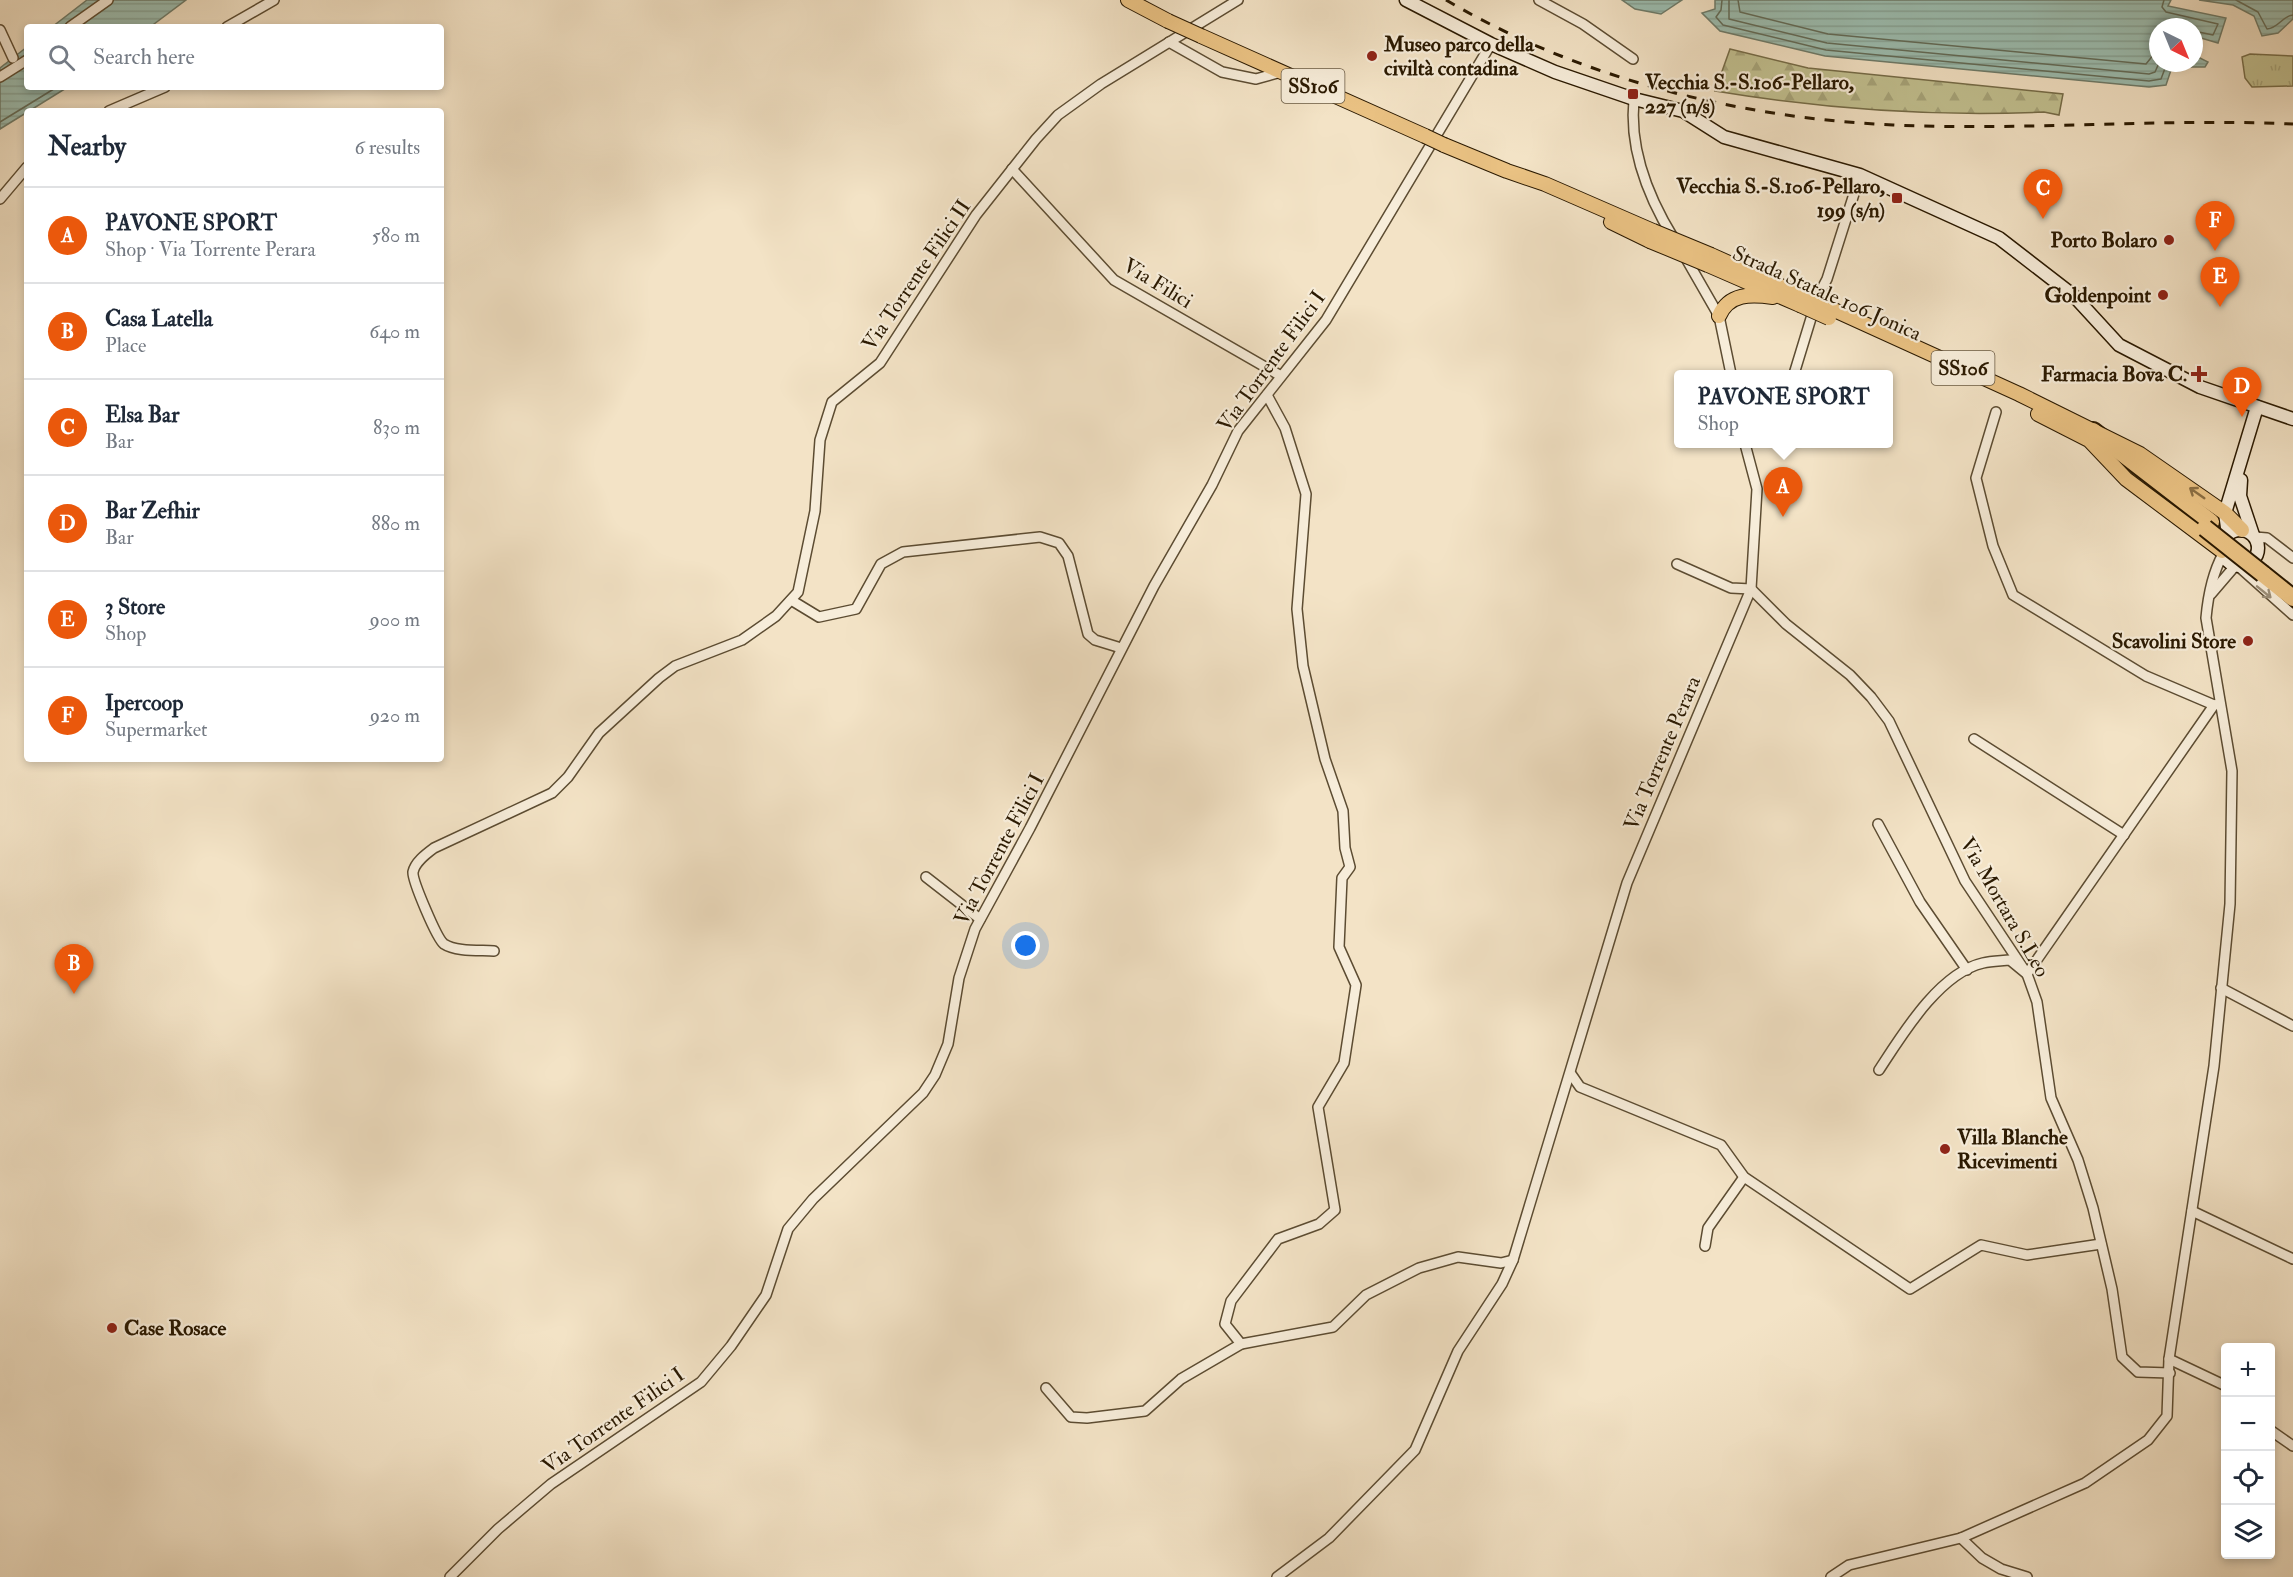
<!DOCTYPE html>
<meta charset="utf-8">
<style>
:root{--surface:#fff;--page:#f2f2f3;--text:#1f2937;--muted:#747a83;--line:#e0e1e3;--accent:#ea580c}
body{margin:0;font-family:"IM FELL Double Pica",serif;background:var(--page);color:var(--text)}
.controls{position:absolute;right:18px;bottom:18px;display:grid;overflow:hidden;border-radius:6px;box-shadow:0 3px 9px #0003}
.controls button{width:54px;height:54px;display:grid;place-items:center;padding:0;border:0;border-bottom:2px solid var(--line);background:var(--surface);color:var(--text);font:30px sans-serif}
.compass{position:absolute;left:2149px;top:18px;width:54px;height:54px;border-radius:50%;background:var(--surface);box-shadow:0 3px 9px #0003;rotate:137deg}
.you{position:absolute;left:1026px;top:946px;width:21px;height:21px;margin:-15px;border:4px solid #fff;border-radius:50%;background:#1a73e8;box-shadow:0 0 0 9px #1a73e833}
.badge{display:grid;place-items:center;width:39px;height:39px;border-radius:50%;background:var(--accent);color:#fff;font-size:20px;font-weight:700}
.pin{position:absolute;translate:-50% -50px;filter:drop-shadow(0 2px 3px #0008)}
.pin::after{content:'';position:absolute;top:32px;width:21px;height:18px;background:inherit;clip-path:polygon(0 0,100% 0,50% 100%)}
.popup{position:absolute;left:1674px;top:370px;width:219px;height:78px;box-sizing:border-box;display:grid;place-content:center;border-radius:6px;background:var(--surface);filter:drop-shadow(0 2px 4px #0005);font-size:20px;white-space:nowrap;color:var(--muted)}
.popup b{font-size:22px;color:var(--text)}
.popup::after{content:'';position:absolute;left:50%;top:100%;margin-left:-12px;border:12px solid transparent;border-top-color:var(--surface)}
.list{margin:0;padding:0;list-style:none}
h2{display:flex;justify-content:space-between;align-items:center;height:78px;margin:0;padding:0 24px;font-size:26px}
h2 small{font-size:20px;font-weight:400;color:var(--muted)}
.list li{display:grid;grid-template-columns:39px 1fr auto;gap:18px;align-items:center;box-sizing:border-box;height:96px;padding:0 24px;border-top:2px solid var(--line)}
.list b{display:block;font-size:22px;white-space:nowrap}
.list p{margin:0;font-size:20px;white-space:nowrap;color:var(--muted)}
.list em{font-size:20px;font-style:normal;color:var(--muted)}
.icon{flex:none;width:33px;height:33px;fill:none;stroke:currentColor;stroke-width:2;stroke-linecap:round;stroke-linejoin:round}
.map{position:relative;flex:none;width:2293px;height:1577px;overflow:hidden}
.search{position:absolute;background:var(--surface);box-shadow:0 3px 9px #0003;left:24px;top:24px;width:420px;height:66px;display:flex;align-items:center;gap:15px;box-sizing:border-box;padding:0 21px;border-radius:6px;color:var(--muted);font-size:22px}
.panel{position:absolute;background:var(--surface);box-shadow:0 3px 9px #0003;left:24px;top:108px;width:420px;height:654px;border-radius:6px}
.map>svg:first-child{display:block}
</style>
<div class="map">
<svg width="2293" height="1577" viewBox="0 0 2293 1577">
<defs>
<pattern id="grass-tufts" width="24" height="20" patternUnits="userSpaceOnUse" patternTransform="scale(1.5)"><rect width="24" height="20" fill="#c2c191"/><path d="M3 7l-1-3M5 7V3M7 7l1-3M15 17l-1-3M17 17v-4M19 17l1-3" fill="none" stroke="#a7a57b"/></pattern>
<pattern id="forest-firs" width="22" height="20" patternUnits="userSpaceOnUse" patternTransform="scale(1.5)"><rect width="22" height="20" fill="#c2c191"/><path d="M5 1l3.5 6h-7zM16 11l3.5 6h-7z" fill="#a7a57b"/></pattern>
<pattern id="water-rules" width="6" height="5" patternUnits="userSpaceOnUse" patternTransform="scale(1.5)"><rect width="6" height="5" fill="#9cbeb1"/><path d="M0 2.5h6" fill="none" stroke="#87a396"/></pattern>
</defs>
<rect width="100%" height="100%" fill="#f3e3c6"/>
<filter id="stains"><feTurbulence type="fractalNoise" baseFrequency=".00333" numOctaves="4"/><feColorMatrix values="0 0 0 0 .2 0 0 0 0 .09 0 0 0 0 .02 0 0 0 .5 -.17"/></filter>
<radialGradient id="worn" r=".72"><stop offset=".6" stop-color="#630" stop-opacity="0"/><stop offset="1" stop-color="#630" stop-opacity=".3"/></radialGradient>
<!-- grass -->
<polygon fill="url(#grass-tufts)" stroke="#766d49" stroke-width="1.5" points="2250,54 2293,56 2293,86 2252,87 2245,78 2242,57"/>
<!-- forest -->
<path fill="url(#forest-firs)" stroke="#766d49" stroke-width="1.5" d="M1730,49L1808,68L2063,94L2059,115L2044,112C1933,117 1824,109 1715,91Z"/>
<!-- water -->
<g fill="url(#water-rules)" stroke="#6e7c6b" stroke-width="1.5">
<polygon points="87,0 186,0 150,27 52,27"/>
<polygon points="1622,0 1682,0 1661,14 1635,9"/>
<polygon points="1715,0 2171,0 2168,6 2226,18 2218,43 2194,36 2194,27 2158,27 2158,63 2194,63 2194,55 2208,62 2205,67 2172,67 2166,85 2149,87 1825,56 1720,31 1702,13 1715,9"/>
<polygon points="2199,0 2293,0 2293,19 2278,33 2262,36 2254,16 2233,5"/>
<polygon points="27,47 27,87 68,87 0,129 0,68"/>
</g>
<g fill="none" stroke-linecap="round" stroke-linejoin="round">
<!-- shore -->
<g stroke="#636c59" stroke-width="1.5">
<polyline points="1722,0 1721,10 1716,17 1723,25 1826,50 2149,81 2161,79 2167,63"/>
<polyline points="1729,0 1729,19 1827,43 2149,74 2155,72 2159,63"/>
<polyline points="1738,0 1740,12 1828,34 2146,64 2158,49"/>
<polyline points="2164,0 2162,7 2166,12 2218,24 2213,35 2194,31"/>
<path d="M2236,0L2258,12L2267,29C2279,28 2282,16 2293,15"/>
<polyline points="0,122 57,87"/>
</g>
<defs>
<g id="street">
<polyline points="1539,0 1583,24 1633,59"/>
<polyline points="70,27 108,0"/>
<polyline points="227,27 274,0"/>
<polyline points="0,30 13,58"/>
<polyline points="1169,42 1222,72 1256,79 1281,72"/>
<polyline points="0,77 27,60"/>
<path d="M1634,99C1629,148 1648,197 1674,239"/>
<polyline points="109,111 165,87"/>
<polyline points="1012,169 1114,280 1281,376"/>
<polyline points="0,199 27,167"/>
<polyline points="1684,255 1719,316 1731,374"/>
<polyline points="1817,298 1827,279 1860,175"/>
<polyline points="1794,374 1812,315"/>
<polyline points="1996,412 1976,478 1993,546 2013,595 2146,676 2214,705"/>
<polyline points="2255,537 2267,538 2293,558"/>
<polyline points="1677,564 1731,588 1751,589 1786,624 1850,675 1871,697 1889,721 1965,881 2027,974 2037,1002 2051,1098 2078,1160 2093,1208 2112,1289 2122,1357 2138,1372 2170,1373"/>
<polyline points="2238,566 2293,615"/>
<polyline points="2211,594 2235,566"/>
<polyline points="791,600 819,617 856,609 881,564 903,552 1040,537 1059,543 1068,556 1088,634 1095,640 1121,648"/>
<polyline points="1974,739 2124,835"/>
<polyline points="1878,824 1920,902 1967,970"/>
<polyline points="926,877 980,919"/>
<path d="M494,951C480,950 456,952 444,944C437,939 412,880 413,872C415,862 426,854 434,848L552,793L568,777L599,733L659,678L675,666L742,640L776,616L798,592L815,511L820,440L832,402L880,363L976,215L1036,139L1058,115L1101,84L1238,0"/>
<polyline points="2221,988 2293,1026"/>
<path d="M1879,1070C1902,1035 1939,973 1983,963C1991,961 2001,961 2010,960L2027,974L2214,705L2220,704"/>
<polyline points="1571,1074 1580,1087 1721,1145 1744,1177 1910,1289 1981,1245 2027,1255 2101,1244"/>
<polyline points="2192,1211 2293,1259"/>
<polyline points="1705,1246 1708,1228 1744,1177"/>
<polyline points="1241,1344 1225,1324 1231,1301 1278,1239 1319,1224 1335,1210 1318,1107 1344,1063 1356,985 1339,947 1342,878 1350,867 1345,848 1343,811 1325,759 1303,666 1297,609 1306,494 1285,428 1267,395"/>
<polyline points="2169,1359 2226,1386"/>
<polyline points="1046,1388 1071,1417 1087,1418 1145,1411 1181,1379 1241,1344 1333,1327 1366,1295 1419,1268 1458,1257 1501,1263 1513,1260"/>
<polyline points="2270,1430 2293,1446"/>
<polyline points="1961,1538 1982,1558 2001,1569 2027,1577"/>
<polyline points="450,1577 498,1529 551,1484 701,1382 731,1346 766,1295 788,1229 813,1199 923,1093 935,1075 948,1044 959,978 975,929 1030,828 1154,586 1212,485 1238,431 1326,320 1491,44"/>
<polyline points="1277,1577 1329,1538 1415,1450 1458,1351 1502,1284 1513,1260 1627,883 1751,589 1757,489 1745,444"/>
<path d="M1831,1577L1849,1565L1961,1538L2085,1483L2148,1440L2167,1416L2169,1359L2214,1066L2230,904L2232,771L2206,618C2208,596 2212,574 2223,554"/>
</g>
<g id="secondary">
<polyline points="1406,0 1491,44 1555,72 1634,99 1683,111 1724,137 1860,175 1999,238 2074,296 2119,345 2200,387 2293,419"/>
<polyline points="2241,480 2240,496 2253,535"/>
<circle cx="2240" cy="548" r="18"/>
<polyline points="2228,535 2225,513 2257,407"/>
</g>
<g id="primary">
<polyline points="1128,0 1168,21"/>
<polyline points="1201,36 1425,136"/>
<polyline points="1444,145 1507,171 1545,184 1653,231"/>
<polyline points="1611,222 1650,241"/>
<polyline points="1711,255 1803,296"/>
<polyline points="1708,265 1800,305"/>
<polyline points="1832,309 2019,394 2140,454 2225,513 2242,530"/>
<path d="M1719,316C1729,293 1751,294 1773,297"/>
<polyline points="2038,414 2089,440 2126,479 2222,551"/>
</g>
<g id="highway">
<polyline points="2093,431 2211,522"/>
<polyline points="2263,574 2293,598"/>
</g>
</defs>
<!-- street casing -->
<use href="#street" stroke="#5c4c32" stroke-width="12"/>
<!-- secondary casing -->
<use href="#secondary" stroke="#2a1901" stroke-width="15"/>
<!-- primary casing -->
<use href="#primary" stroke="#2a1901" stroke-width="16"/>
<!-- highway casing -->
<use href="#highway" stroke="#2a1901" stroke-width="20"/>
<!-- street -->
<use href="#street" stroke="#f7edda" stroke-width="9"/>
<!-- secondary -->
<use href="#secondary" stroke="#f7edda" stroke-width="12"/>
<!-- primary -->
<use href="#primary" stroke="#eac283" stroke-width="14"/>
<!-- highway -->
<use href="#highway" stroke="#eac283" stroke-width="16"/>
<!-- rail -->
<path stroke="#2a1901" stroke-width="3" stroke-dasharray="10 10" stroke-linecap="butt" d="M1446,0C1580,79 1739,118 1893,125C2026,131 2160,118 2293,124"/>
<defs>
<g id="primary-bridge">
<polyline points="1168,21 1201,36"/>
<polyline points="1425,136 1444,145"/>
<polyline points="1653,231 1711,255"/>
<polyline points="1650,241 1708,265"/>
<polyline points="1803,296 1832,309"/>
<polyline points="1800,305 1829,318"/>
</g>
<polyline id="highway-bridge" points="2205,528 2263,574"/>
</defs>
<!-- primary-bridge casing -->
<use href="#primary-bridge" stroke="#2a1901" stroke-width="16" stroke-linecap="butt"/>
<!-- highway-bridge casing -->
<use href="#highway-bridge" stroke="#2a1901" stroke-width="20" stroke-linecap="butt"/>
<!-- primary-bridge -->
<use href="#primary-bridge" stroke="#eac283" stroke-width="14"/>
<!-- highway-bridge -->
<use href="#highway-bridge" stroke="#eac283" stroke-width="16"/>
</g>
<!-- one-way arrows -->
<defs><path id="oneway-shaft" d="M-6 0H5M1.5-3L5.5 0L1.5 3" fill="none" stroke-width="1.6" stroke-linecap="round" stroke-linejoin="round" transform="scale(1.5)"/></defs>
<use stroke="#8a6e42" href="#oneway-shaft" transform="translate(2197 493) rotate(-145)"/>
<use stroke="#9b8e78" href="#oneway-shaft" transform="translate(2264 592) rotate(39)"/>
<!-- markers -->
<g fill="#8f2418" stroke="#f7edda" stroke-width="2">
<circle cx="1372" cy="56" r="6"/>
<rect x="1627" y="88" width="12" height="12" rx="3"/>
<rect x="1891" y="192" width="12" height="12" rx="3"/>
<circle cx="2169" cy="240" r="6"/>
<circle cx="2163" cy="295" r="6"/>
<path d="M2196 365h6v6h6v6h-6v6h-6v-6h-6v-6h6z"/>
<circle cx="2248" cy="641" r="6"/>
<circle cx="1945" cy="1149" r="6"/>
<circle cx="112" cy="1328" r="6"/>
</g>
<g text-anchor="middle" stroke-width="4.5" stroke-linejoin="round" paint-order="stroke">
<!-- shield labels -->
<g fill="#f7edda" stroke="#685942" stroke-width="1.5">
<rect x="1281.5" y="69" width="63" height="34" rx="4.5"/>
<rect x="1931.5" y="351" width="63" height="34" rx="4.5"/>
</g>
<g font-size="20" font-weight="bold" fill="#2a1901">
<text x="1313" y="93">SS106</text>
<text x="1963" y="375">SS106</text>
</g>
<!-- poi labels -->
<g font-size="21" font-weight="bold" fill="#2a1901" stroke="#f7edda" text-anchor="end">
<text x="1384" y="51" text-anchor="start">Museo parco della<tspan x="1384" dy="24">civiltà contadina</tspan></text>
<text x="1645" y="89" text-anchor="start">Vecchia S.-S.106-Pellaro,<tspan x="1645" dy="24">227 (n/s)</tspan></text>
<text x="1885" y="193">Vecchia S.-S.106-Pellaro,<tspan x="1885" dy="24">199 (s/n)</tspan></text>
<text x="2157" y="247">Porto Bolaro</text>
<text x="2151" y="302">Goldenpoint</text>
<text x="2187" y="381">Farmacia Bova C.</text>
<text x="2236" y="648">Scavolini Store</text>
<text x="1957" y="1144" text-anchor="start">Villa Blanche<tspan x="1957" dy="24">Ricevimenti</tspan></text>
<text x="124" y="1335" text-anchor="start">Case Rosace</text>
</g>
<!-- street labels -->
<g font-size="21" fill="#2a1901" stroke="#f7edda">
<text transform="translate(916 275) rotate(-56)" y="7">Via Torrente Filici II</text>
<text transform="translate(1158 283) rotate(31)" y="7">Via Filici</text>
<text transform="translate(1827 293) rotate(24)" y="7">Strada Statale 106 Jonica</text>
<text transform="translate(1271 361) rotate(-54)" y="7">Via Torrente Filici I</text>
<text transform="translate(1662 753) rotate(-67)" y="7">Via Torrente Perara</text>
<text transform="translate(999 849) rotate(-62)" y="7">Via Torrente Filici I</text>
<text transform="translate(2005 907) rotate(60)" y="7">Via Mortara S.Leo</text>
<text transform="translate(613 1420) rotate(-35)" y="7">Via Torrente Filici I</text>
</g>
</g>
<rect width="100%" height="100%" filter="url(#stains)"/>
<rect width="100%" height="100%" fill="url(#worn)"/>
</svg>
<div class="controls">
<button>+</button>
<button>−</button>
<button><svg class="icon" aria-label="locate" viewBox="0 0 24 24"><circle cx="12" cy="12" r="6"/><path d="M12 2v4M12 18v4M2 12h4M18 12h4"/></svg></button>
<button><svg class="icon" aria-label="layers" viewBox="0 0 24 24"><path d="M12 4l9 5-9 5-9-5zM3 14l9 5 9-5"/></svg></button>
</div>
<svg class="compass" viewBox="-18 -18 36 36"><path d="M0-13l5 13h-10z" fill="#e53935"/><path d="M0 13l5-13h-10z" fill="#747a83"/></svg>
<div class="you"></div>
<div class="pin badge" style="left:1783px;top:517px">A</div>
<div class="popup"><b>PAVONE SPORT</b>Shop</div>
<div class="pin badge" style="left:74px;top:994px">B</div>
<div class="pin badge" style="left:2043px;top:219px">C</div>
<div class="pin badge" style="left:2242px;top:417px">D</div>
<div class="pin badge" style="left:2220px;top:307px">E</div>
<div class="pin badge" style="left:2215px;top:251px">F</div>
<div class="search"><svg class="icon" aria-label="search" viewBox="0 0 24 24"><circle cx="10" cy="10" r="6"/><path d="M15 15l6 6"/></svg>Search here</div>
<section class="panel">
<h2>Nearby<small>6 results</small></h2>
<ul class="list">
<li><span class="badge">A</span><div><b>PAVONE SPORT</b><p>Shop · Via Torrente Perara</p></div><em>580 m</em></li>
<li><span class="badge">B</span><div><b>Casa Latella</b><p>Place</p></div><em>640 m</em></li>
<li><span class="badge">C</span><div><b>Elsa Bar</b><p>Bar</p></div><em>830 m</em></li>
<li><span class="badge">D</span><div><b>Bar Zefhir</b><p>Bar</p></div><em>880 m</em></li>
<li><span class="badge">E</span><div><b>3 Store</b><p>Shop</p></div><em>900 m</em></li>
<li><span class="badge">F</span><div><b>Ipercoop</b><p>Supermarket</p></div><em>920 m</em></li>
</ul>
</section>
</div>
